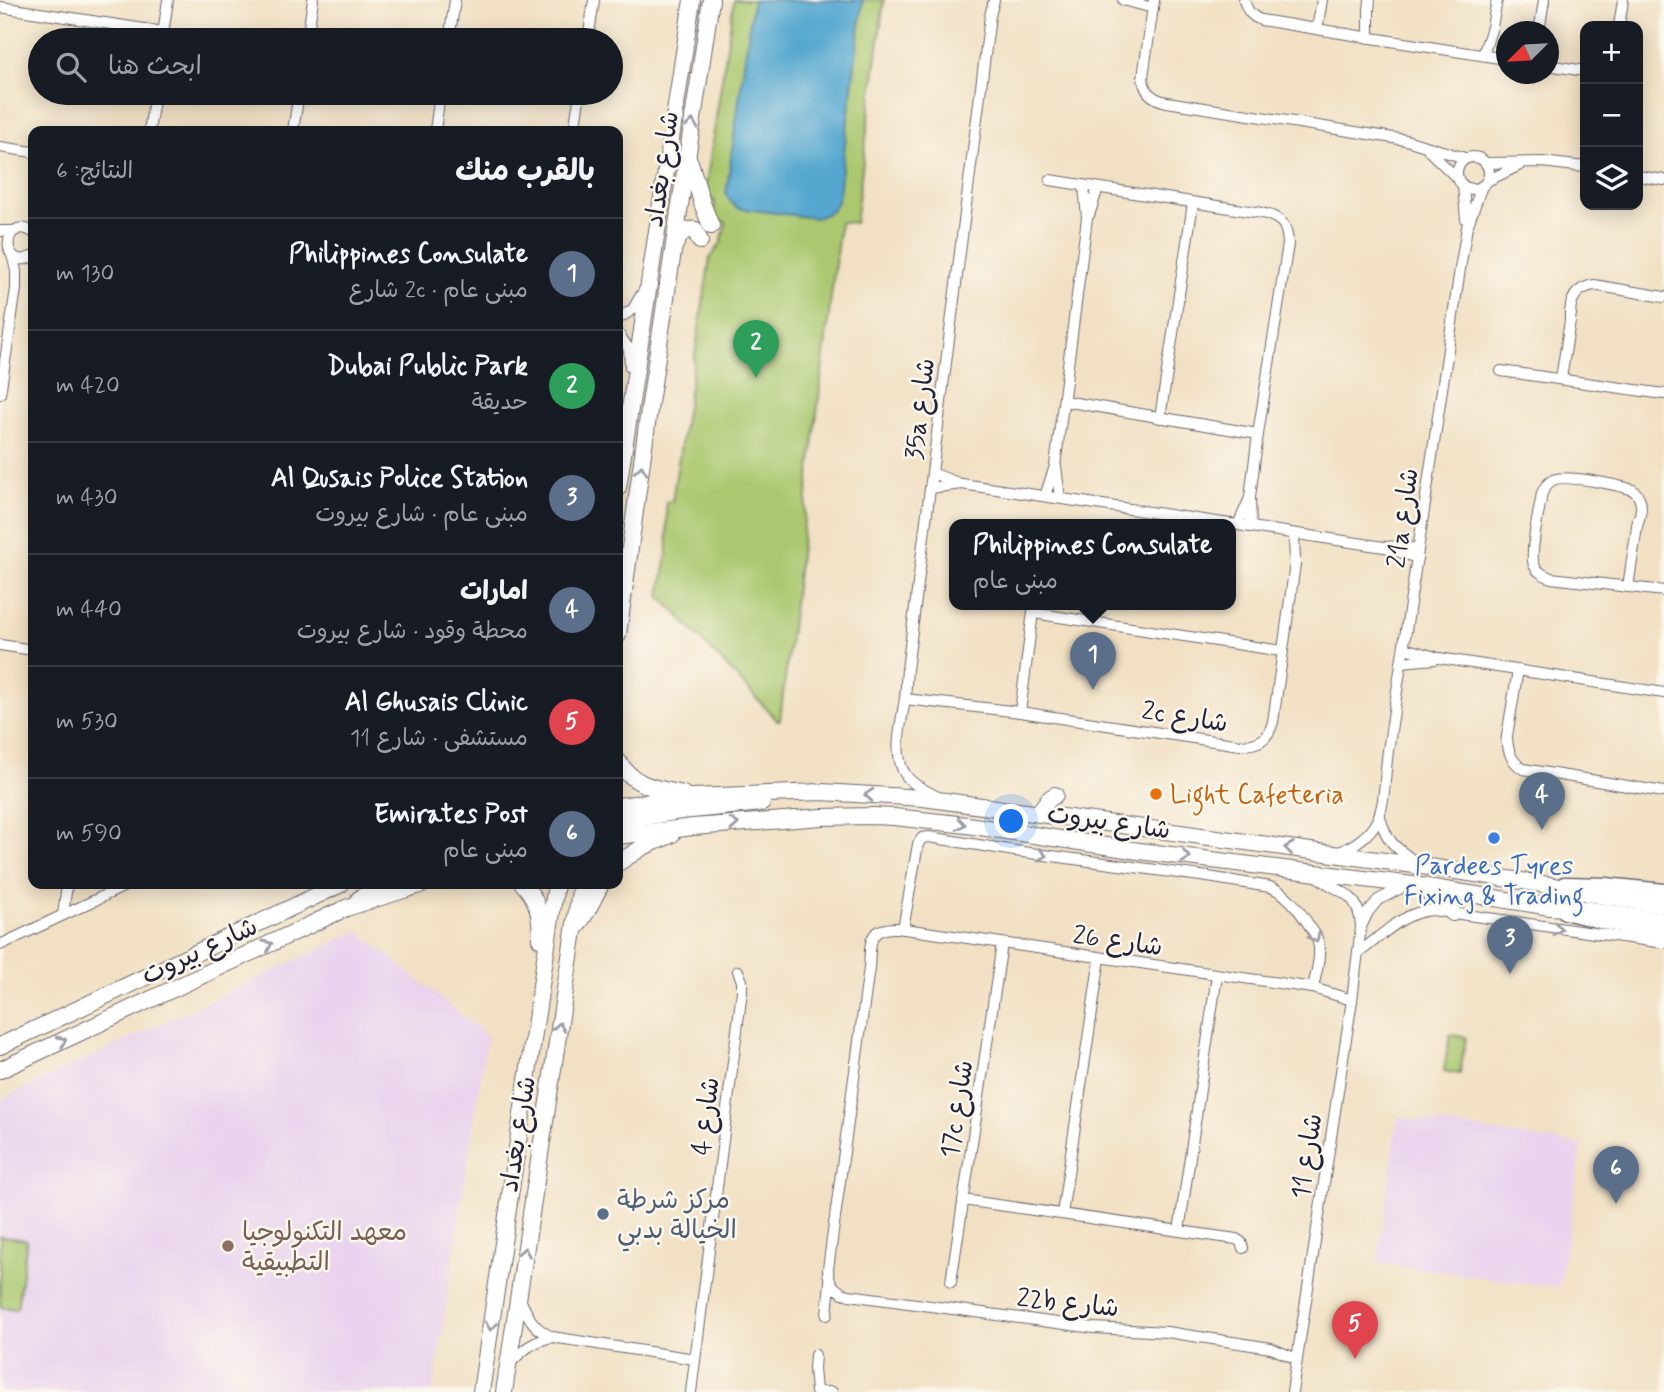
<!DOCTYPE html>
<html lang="ar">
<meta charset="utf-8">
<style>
:root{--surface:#171b24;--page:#242831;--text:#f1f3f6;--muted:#9ea1a6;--line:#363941;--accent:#1f6fb2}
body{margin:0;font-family:Mynerve,"Playpen Sans Arabic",sans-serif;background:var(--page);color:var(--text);direction:rtl}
.controls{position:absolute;right:21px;top:21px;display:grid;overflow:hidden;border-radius:14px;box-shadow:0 4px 18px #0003}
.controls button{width:63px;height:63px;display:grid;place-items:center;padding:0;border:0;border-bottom:2px solid var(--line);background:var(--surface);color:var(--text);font:35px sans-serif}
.compass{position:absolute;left:1496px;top:21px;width:63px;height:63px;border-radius:50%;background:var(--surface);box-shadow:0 4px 18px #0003;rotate:246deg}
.you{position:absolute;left:1012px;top:822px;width:24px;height:24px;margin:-18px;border:5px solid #fff;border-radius:50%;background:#1a73e8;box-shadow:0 0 0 10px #1a73e833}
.badge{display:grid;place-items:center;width:46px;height:46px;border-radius:50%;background:var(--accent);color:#fff;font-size:23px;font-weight:700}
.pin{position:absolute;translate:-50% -58px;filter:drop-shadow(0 2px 4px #0008)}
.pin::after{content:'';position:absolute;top:37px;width:24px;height:21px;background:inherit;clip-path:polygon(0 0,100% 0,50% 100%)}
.popup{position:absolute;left:949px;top:519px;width:287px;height:91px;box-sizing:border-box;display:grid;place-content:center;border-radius:14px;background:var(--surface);filter:drop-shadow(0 2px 5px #0005);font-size:23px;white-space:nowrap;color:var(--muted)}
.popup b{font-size:26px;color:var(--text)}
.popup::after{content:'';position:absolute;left:50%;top:100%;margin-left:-14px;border:14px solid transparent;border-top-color:var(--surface)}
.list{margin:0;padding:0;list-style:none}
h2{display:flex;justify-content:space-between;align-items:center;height:91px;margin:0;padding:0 28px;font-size:30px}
h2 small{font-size:23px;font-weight:400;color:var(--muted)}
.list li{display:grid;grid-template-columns:46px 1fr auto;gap:21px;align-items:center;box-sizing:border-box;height:112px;padding:0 28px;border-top:2px solid var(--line)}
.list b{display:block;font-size:26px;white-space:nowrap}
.list p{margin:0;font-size:23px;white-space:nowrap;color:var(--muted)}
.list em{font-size:23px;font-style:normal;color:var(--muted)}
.icon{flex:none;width:38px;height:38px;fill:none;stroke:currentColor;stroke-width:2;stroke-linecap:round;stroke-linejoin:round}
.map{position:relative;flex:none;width:1664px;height:1392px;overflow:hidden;direction:ltr}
.search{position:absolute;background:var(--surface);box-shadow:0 4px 18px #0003;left:28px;top:28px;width:595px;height:77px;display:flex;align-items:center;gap:18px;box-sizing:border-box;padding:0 24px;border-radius:38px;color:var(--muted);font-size:26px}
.panel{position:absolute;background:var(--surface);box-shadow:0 4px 18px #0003;left:28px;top:126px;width:595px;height:763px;border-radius:14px;direction:rtl}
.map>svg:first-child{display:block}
</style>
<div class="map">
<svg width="1664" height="1392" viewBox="0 0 1664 1392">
<rect width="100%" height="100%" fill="#fbf7ec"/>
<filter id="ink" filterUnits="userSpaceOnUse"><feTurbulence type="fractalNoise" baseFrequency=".0143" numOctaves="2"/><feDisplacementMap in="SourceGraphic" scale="14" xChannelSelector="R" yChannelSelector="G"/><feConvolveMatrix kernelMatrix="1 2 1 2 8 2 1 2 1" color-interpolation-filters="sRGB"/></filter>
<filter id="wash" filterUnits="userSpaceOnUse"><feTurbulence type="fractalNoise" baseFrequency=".00686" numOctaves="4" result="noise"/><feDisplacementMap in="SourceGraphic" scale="28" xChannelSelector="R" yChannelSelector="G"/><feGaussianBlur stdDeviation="1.57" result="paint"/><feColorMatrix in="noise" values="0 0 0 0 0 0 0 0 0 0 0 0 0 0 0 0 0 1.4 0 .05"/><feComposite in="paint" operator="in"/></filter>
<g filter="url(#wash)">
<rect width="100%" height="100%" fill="#f1e0c3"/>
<!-- built -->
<g fill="#e9d2ee">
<polygon points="358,931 487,1036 433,1392 0,1392 0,1100"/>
<polygon points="1398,1117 1582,1145 1559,1288 1377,1263"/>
</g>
<!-- green -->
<g fill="#abc86f" stroke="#667555" stroke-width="2">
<polygon points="734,0 884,0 855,223 840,222 780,720 777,720 660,596 668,549 666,502 672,502 710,258 721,243 726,222 713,219 715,201 704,198"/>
<polygon points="1450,1035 1466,1037 1460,1074 1444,1071"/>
<polygon points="0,1236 27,1240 17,1309 0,1307"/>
</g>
<!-- water -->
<path fill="#54a7d0" stroke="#3b6486" stroke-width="2" d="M753,0H863L838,200C834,211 826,215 815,218L737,208L730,201L726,194Z"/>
</g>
<g filter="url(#ink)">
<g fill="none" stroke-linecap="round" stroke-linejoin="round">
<defs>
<g id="minor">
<polyline points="1123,0 1153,8"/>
<path d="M1154,0L1143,77C1144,92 1152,99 1167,102L1406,140L1465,158"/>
<path d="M1244,0C1247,11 1251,16 1261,20L1359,36L1506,59"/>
<polyline points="0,7 164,32"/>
<polyline points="1619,26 1623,0"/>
<polyline points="1317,29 1322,0"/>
<polyline points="1539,32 1544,0"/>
<polyline points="1369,38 1369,10 1370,0"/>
<polyline points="162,40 168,0"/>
<polyline points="307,40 313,0"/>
<polyline points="449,40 455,0"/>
<polyline points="588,40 594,0"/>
<polyline points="1483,55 1492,27 1497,0"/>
<polyline points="1548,65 1585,71"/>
<polyline points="149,131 155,93"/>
<polyline points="293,131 299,93"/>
<polyline points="435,131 440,93"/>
<polyline points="574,131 580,93"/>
<polyline points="0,147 33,152"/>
<polyline points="1429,151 1458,179"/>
<circle cx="1473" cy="173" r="16"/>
<polyline points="1486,163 1542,162 1585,167"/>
<polyline points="1638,176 1664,180"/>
<path d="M1050,180L1262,213C1282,218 1287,224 1288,244L1258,434L1250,497L1251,527"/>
<polyline points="1487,181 1520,165"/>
<polyline points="1463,186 1466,219"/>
<polyline points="1089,215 1098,188"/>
<polyline points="0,231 15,231"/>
<path d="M33,232C1,213 0,274 33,256"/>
<polyline points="618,319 633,309 644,290"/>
<path d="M1570,320C1569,301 1575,288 1594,285L1664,297"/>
<polyline points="618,333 629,349 630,367"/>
<polyline points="1501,371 1664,394"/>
<polyline points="1561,379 1571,314"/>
<polyline points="0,394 16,289 16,271 12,254"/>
<polyline points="1064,401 1258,434"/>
<polyline points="1160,418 1193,203"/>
<polyline points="1056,466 1060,498"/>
<polyline points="932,473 958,483"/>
<polyline points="930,488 962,484 1230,524"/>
<polyline points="1045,496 1055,466 1087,218 1084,186"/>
<polyline points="1231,524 1384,547 1400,546 1418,549"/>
<polyline points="1238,525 1250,498"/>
<path d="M1637,526C1641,513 1645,500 1633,490C1618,485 1566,474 1553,480C1547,483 1545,487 1542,493C1540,507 1529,554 1534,565C1537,572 1544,575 1551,578L1664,591"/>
<polyline points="1388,548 1417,558"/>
<polyline points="1628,587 1638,520"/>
<polyline points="1033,613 1282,651"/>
<polyline points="0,645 33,650"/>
<polyline points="1404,648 1439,658 1664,693"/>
<polyline points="1401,662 1435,659"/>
<path d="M905,699L1020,712L1240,745C1258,745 1268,740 1273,722L1295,564L1294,534"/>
<polyline points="1020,712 1034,604"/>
<path d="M1507,738C1508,752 1511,761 1523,769L1664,792"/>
<polyline points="1506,742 1518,670"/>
<path d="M936,796C925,790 912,785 905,774C892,753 902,721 905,698C906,689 906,679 907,670L990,16L994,0"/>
<path d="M1380,816C1385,841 1397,849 1417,863"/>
<path d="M1337,853C1391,830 1381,802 1388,751L1460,269L1467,227L1482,186"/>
<path d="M1314,874C1337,894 1358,888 1361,926"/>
<polyline points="63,915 67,884"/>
<path d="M903,929L918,844L922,838L929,837L1015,851L1208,877L1270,887C1291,894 1303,917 1315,934C1324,950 1316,972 1313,988"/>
<polyline points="0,945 129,884"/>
<path d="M1358,953C1381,937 1402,912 1432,910L1664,943"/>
<polyline points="963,1200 1236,1239 1241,1242 1243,1248"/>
<polyline points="1062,1214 1100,958"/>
<polyline points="1179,1231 1217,975"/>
<polyline points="951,1282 1002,944"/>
<path d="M520,1299C529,1318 532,1327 552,1337"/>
<polyline points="827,1315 830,1282"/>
<polyline points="815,1355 814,1368 816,1392"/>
<path d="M1297,1359L1271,1348L1167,1332L1094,1328L849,1295C836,1292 828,1283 828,1269L869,968C871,944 866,927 898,928L1313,988L1352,1000"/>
<path d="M510,1363C524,1349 532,1342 552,1337L695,1359"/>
<polyline points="691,1392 742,991 742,981 738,971"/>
<polyline points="822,1392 832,1392"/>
<polyline points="1292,1392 1352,1000 1361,927 1368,912 1378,900 1407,885"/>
</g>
<g id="secondary">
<polyline points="1564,884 1606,885 1664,891"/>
<polyline points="1565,912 1600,921 1664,933"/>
</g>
<g id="primary">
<polyline points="690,162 702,203 711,226"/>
<path d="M675,245C680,235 683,228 695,230L700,241"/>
<polyline points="618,488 692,0"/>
<polyline points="618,635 649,410 711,0"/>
<path d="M618,761C634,787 656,788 683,794"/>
<polyline points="618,806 692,797 822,792 923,798 1429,867 1549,885 1587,893 1664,905"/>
<polyline points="1038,813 1049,799 1055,795"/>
<polyline points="618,821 681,811 762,803"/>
<polyline points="618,836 693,827 822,817 873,816 894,817 967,825 1139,851 1421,886 1550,907 1583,909 1664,921"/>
<polyline points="618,863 643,847 671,835"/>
<path d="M523,884C538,899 542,918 540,939"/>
<polyline points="1423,888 1453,913"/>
<polyline points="359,899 381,884"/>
<polyline points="577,926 586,913 601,884"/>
<polyline points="0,1046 341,884"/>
<polyline points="0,1070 346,908 423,884"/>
<polyline points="481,1392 556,884"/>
<polyline points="504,1392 581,884"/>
</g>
</defs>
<!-- minor casing -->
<use href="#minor" stroke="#6a646b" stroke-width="12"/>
<!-- secondary casing -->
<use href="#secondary" stroke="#6a646b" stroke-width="17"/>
<!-- primary casing -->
<use href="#primary" stroke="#6a646b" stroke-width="18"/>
<!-- minor -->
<use href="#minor" stroke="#fff" stroke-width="10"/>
<!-- secondary -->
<use href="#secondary" stroke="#fff" stroke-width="14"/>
<!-- primary -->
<use href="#primary" stroke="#fff" stroke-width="16"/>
</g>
<!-- one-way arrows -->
<defs><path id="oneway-chevron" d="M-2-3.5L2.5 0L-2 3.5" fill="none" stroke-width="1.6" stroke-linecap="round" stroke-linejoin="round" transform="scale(1.75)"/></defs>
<g stroke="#9c9ca7">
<use href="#oneway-chevron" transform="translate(692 124) rotate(-82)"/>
<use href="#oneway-chevron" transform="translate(641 470) rotate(-82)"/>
<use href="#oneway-chevron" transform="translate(869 795) rotate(-176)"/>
<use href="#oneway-chevron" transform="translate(734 824) rotate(-4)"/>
<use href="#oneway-chevron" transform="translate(961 824) rotate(7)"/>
<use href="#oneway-chevron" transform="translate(1289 848) rotate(-172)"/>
<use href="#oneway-chevron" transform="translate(1042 855) rotate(8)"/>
<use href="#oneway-chevron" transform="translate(1186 857) rotate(7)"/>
<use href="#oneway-chevron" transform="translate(1558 929) rotate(8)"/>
<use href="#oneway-chevron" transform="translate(1315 938) rotate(67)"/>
<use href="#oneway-chevron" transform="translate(268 945) rotate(-25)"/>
<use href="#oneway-chevron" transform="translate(559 1027) rotate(-81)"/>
<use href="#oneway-chevron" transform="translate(62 1041) rotate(-25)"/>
<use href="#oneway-chevron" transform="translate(524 1252) rotate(-81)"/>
<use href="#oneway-chevron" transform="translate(491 1326) rotate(98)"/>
</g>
</g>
<!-- markers -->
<circle fill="#e8710a" stroke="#fbf7ec" stroke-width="2.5" cx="1156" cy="794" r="7"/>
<circle fill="#3f7fe0" stroke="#fbf7ec" stroke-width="2.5" cx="1494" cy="838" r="7"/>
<circle fill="#5c6f8a" stroke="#fbf7ec" stroke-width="2.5" cx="603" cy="1214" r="7"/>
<circle fill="#8d6e63" stroke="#fbf7ec" stroke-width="2.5" cx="228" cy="1246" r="7"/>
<g text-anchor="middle" stroke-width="5" stroke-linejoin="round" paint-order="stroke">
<!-- street labels -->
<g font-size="26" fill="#22223b" stroke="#fbf7ec">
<text transform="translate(661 169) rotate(-82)" y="9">شارع بغداد</text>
<text transform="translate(919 409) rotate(-83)" y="9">35a شارع</text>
<text transform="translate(1402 518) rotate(-82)" y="9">21a شارع</text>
<text transform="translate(1185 716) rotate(9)" y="9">2c شارع</text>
<text transform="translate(1109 821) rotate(8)" y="9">شارع بيروت</text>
<text transform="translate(1118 940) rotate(8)" y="9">شارع 26</text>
<text transform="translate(199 950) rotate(-25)" y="9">شارع بيروت</text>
<text transform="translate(956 1109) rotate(-81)" y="9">17c شارع</text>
<text transform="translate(705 1116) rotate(-83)" y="9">شارع 4</text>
<text transform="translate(517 1134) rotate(-81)" y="9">شارع بغداد</text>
<text transform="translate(1306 1156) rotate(-81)" y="9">شارع 11</text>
<text transform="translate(1068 1302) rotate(6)" y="9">22b شارع</text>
</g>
<!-- food labels -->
<g font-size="26" fill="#c56008" stroke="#fbf7ec" text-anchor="start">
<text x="1170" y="803">Light Cafeteria</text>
</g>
<!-- shop labels -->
<g font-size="26" fill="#366cbe" stroke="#fbf7ec">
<text x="1494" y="874">Pardees Tyres<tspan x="1494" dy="30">Fixing &amp; Trading</tspan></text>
</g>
<!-- service labels -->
<g font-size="26" fill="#4e5e75" stroke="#fbf7ec" text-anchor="start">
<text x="617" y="1208">مركز شرطة<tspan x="617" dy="30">الخيالة بدبي</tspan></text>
</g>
<!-- education labels -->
<g font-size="26" fill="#785e54" stroke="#fbf7ec" text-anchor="start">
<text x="242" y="1240">معهد التكنولوجيا<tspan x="242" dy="30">التطبيقية</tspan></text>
</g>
</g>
</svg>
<div class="controls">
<button>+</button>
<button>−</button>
<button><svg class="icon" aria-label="layers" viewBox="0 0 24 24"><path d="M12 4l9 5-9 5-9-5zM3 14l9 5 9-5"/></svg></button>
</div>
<svg class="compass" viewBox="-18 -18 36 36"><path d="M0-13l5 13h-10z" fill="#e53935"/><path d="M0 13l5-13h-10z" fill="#9ea1a6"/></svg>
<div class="you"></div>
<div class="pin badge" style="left:1093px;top:690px;background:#5c6f8a">1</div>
<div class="popup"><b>Philippines Consulate</b>مبنى عام</div>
<div class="pin badge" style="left:756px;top:378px;background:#2e9e5b">2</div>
<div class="pin badge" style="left:1510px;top:974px;background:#5c6f8a">3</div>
<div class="pin badge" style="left:1542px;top:830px;background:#5c6f8a">4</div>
<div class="pin badge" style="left:1355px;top:1359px;background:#e0444e">5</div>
<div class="pin badge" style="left:1616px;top:1204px;background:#5c6f8a">6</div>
<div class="search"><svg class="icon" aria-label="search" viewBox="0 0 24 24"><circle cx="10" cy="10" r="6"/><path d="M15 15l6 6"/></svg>ابحث هنا</div>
<section class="panel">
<h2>بالقرب منك<small>النتائج: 6</small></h2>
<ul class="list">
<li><span class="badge" style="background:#5c6f8a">1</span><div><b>Philippines Consulate</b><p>مبنى عام · 2c شارع</p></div><em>130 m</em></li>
<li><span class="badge" style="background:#2e9e5b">2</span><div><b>Dubai Public Park</b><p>حديقة</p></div><em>420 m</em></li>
<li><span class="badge" style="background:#5c6f8a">3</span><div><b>Al Qusais Police Station</b><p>مبنى عام · شارع بيروت</p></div><em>430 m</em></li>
<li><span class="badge" style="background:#5c6f8a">4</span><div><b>امارات</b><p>محطة وقود · شارع بيروت</p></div><em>440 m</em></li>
<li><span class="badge" style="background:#e0444e">5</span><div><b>Al Ghusais Clinic</b><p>مستشفى · شارع 11</p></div><em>530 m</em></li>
<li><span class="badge" style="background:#5c6f8a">6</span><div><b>Emirates Post</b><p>مبنى عام</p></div><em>590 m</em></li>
</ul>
</section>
</div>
